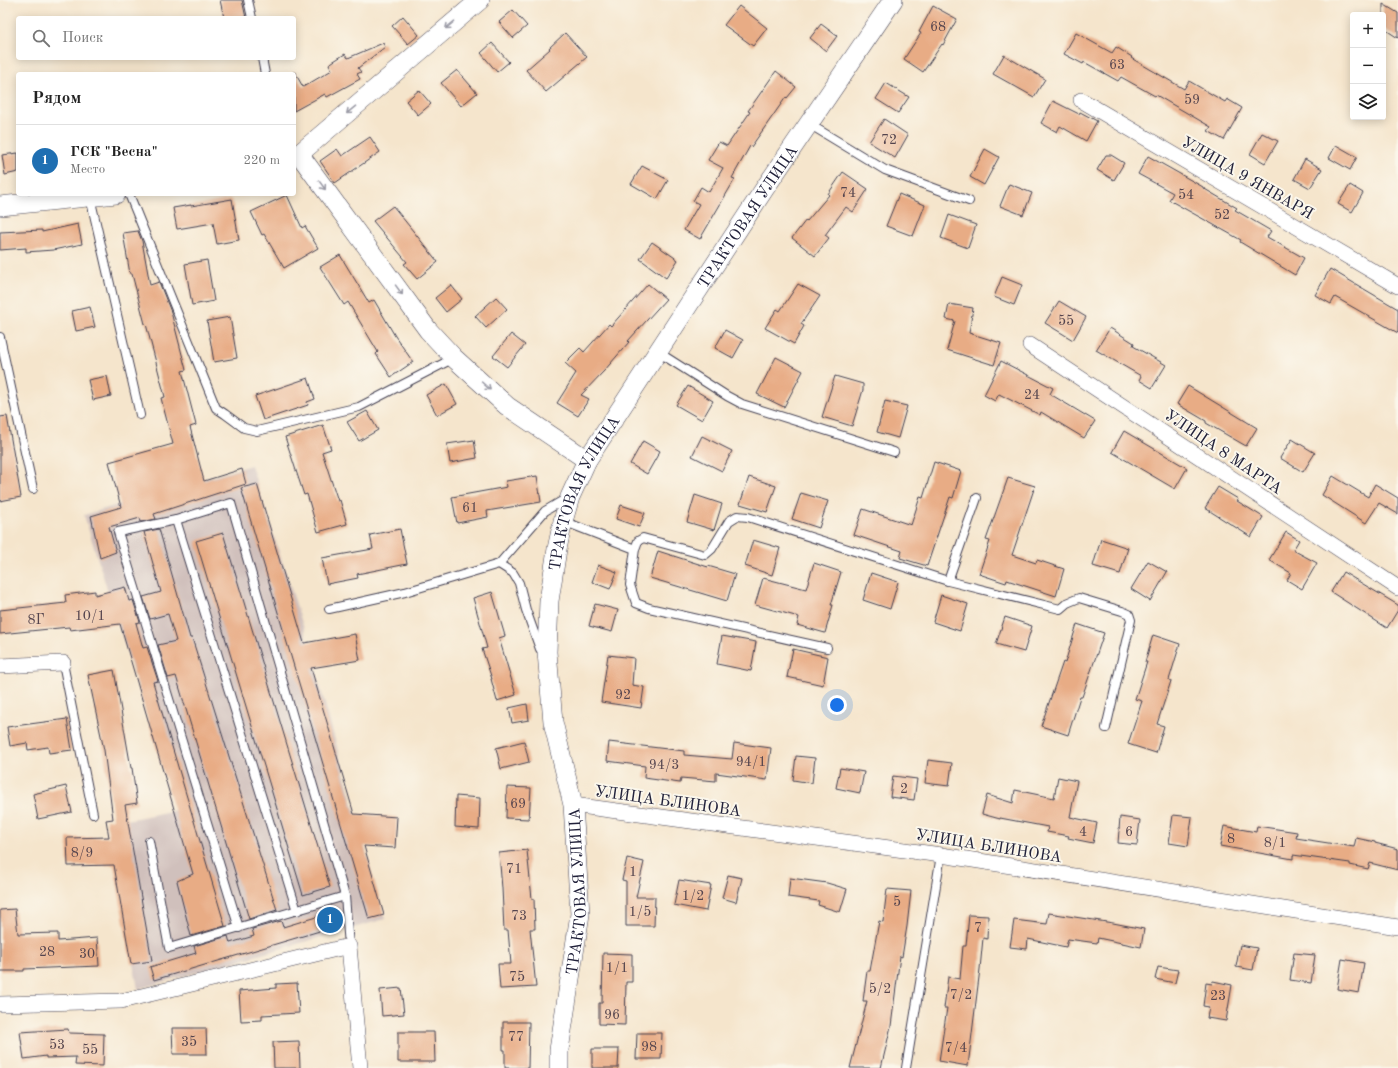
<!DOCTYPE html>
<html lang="ru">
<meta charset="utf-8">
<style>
:root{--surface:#fff;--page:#f6f6f6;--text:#222;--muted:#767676;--line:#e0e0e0;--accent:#1f6fb2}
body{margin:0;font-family:"Old Standard TT",serif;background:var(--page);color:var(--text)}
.controls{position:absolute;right:12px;top:12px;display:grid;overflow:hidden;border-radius:4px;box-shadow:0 2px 10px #0003}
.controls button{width:36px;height:36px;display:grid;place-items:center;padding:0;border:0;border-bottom:1px solid var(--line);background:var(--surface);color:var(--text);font:20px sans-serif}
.you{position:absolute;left:837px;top:705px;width:14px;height:14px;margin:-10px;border:3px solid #fff;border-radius:50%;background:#1a73e8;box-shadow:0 0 0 6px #1a73e833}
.badge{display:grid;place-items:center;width:26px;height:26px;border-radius:50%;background:var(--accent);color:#fff;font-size:13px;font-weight:700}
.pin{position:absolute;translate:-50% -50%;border:2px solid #fff;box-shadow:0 1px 4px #0006}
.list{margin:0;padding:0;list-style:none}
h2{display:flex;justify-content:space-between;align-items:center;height:52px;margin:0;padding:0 16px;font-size:17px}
h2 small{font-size:13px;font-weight:400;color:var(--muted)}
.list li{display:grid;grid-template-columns:26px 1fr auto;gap:12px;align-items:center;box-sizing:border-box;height:72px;padding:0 16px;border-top:1px solid var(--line)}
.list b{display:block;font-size:15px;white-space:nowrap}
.list p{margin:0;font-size:13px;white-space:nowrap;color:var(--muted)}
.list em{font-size:13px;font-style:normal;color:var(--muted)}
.icon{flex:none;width:22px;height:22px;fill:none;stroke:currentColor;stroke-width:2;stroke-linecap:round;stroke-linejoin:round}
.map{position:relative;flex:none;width:1398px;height:1068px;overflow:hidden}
.search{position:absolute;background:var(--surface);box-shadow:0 2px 10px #0003;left:16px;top:16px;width:280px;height:44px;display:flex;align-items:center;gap:10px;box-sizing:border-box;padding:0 14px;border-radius:4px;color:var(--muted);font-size:15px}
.panel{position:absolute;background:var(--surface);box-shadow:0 2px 10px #0003;left:16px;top:72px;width:280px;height:124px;border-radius:4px}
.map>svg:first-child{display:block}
</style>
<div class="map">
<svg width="1398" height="1068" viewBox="0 0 1398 1068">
<rect width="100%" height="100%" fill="#fbf7ec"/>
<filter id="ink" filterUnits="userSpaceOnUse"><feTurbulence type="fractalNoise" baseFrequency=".025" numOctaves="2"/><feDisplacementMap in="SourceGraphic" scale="8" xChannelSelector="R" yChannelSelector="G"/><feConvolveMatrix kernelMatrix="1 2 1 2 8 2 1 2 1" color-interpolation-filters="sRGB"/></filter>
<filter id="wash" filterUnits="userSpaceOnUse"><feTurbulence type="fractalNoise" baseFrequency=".012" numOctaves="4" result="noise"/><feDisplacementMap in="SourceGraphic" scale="16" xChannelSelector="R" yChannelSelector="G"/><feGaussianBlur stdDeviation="0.9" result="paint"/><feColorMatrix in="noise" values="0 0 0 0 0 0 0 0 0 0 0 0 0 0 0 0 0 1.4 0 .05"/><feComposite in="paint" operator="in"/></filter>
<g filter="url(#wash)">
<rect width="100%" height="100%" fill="#f5e5cc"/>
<!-- industrial -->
<polygon fill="#d0c0bc" points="251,465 304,629 385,919 138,989 107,824 176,810 84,515"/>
<g id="blocks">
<!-- building -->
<g fill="#e8ac85">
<polygon points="220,0 242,0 246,18 224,18"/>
<polygon points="1383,4 1398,13 1398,38 1383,28"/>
<polygon points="739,6 767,28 753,46 724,25"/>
<polygon points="933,6 957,19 943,45 942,44 923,72 904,59 921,33 919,32"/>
<polygon points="513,10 527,26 513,38 499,22"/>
<polygon points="403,16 419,35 408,44 392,26"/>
<polygon points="821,24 837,36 826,51 810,38"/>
<polygon points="565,33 587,57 546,92 526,70 550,49 549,48"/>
<polygon points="1076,33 1112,53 1116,47 1132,57 1131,58 1184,89 1189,81 1225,102 1227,99 1242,108 1224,140 1208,131 1211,127 1156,95 1155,96 1121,77 1118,81 1084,62 1083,64 1064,54"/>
<polygon points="383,43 385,47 358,68 361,72 357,74 360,79 327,97 325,94 294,111 294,71 303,87 332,70 329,64 345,54 348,58"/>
<polygon points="492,43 509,62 497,72 481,53"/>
<polygon points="1004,55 1045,79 1034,97 993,74"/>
<polygon points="457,70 477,93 461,106 441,83"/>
<polygon points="776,71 796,87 787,98 786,97 751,147 750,146 732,178 735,179 700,239 684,230 699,204 693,201 701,187 709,192 723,168 708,160 719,142 727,146 750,112 748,111"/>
<polygon points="886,83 909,97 898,113 876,99"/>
<polygon points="419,90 431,104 418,115 406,101"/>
<polygon points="1053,101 1079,114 1080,112 1097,121 1086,141 1060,126 1057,132 1041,123"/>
<polygon points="884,119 908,135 895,158 869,142"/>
<polygon points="1262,133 1278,141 1265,163 1250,154"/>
<polygon points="370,137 380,152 335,183 320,161 337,149 342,156"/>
<polygon points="1336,145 1357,157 1350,170 1329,158"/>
<polygon points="985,149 999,157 984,185 970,177"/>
<polygon points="18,153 18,172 5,175 2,155"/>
<polygon points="1106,155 1111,155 1124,163 1114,180 1097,170"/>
<polygon points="1148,156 1203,187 1203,188 1237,208 1235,210 1271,231 1267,237 1304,258 1295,275 1240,242 1241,240 1169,200 1173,193 1138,174"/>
<polygon points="1305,159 1322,169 1310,188 1294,179"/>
<polygon points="642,166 668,180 657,199 631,184"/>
<polygon points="843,172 868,189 853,212 846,207 825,235 829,238 815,256 792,238 806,220 807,221 829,195 828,194"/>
<polygon points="1009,184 1032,193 1023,215 1000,206"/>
<polygon points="1350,185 1363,193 1352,212 1338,204"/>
<polygon points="899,194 925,205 913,236 886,226"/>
<polygon points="287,195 302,228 305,226 318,248 284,268 264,234 262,235 251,212"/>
<polygon points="232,199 239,240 217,244 213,223 177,229 173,208 191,205 191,206"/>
<polygon points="393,206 438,262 417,279 404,264 407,262 373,221"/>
<polygon points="949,215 976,225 968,248 941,238"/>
<polygon points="78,224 82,244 53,250 26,252 26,248 0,250 0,232 42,230 42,232"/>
<polygon points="138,231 142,241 150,285 159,282 171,312 186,370 182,371 196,425 190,427 204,481 242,469 246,484 154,514 156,519 141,522 140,518 109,527 116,552 100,558 91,516 121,507 109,462 173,444 161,398 165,397 146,324 145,324 132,274 130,274 123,233"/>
<polygon points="652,242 678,260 666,278 640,259"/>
<polygon points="340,255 369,303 374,300 395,336 413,362 391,377 376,354 378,352 348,302 344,305 320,267"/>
<polygon points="207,260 214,301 192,305 185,264"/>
<polygon points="1330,269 1398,309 1398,333 1335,297 1331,304 1315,295"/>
<polygon points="1002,277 1022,285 1014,305 994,297"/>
<polygon points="648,284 666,299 628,341 629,342 604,371 581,395 589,399 578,416 557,403 576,373 565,363 580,348 584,352 609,324 611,326"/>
<polygon points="798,284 820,296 801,324 804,326 794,344 765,328 777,309 780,311"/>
<polygon points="451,285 462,299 446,312 435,298"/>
<polygon points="496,297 507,309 486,328 475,316"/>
<polygon points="1059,301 1086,317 1073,340 1045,323"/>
<polygon points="949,304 973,308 969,333 1001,343 994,365 947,350 955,321 946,319"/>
<polygon points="90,307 95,327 76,331 72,311"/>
<polygon points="230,317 237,358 214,362 207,321"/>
<polygon points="1110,328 1134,343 1133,346 1166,365 1152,388 1139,380 1141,376 1096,350"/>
<polygon points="725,330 743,340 733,358 715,348"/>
<polygon points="511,334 525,345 507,367 493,356"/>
<polygon points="776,357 803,371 784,407 757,394"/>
<polygon points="1001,361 1053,388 1050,394 1095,421 1084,438 1041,412 1040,415 999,394 995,401 984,395"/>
<polygon points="107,376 111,396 93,400 88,380"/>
<polygon points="835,376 863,384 863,390 852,426 822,417"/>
<polygon points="308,378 315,399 307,402 308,405 263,420 255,396"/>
<polygon points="446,384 457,404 437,415 426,395"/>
<polygon points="688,386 713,401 702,420 676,405"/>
<polygon points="1188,386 1257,428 1246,446 1206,423 1206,421 1177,404"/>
<polygon points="885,401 907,406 898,438 877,432"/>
<polygon points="367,411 378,430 359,441 347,422"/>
<polygon points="7,416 21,497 0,501 0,417"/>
<polygon points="323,425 331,449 322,452 338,501 340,500 347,524 318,532 307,494 304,495 285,437"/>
<polygon points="1124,431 1187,468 1175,489 1112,452"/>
<polygon points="702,436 732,451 722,471 692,456"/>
<polygon points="1292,439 1315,453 1303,472 1280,458"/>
<polygon points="474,440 477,458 450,463 447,444"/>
<polygon points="643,441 660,451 647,474 630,464"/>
<polygon points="934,462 961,471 953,498 950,497 927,566 900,558 902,551 854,535 863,509 911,525 920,497 923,498"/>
<polygon points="537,476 541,502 487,511 488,517 457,523 452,497 507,487 506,481"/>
<polygon points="1333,476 1368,497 1375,484 1398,498 1398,514 1379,503 1366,523 1322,495"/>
<polygon points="749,477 776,486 767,512 740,504"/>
<polygon points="1008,478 1035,486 1012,555 1036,563 1037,560 1064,569 1056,596 1007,580 1006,583 979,574 990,541 986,540"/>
<polygon points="257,484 304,643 355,634 360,660 311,668 354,814 397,817 395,848 364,846 384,915 369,919 241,488"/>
<polygon points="1218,487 1238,499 1237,501 1263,517 1251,537 1205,508"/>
<polygon points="801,493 828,501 819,528 792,519"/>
<polygon points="695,495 722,504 714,530 687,522"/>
<polygon points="621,505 645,513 639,527 616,519"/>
<polygon points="159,529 190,638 192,638 277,910 249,919 176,676 168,678 158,645 176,641 168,614 150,619 143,597 161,592 144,532"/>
<polygon points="400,529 407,564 357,574 358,578 327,584 322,558 373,549 370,535"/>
<polygon points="1286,532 1299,540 1293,550 1317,563 1302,589 1287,580 1291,573 1269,560"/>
<polygon points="223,533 330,887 303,895 196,541"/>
<polygon points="1101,539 1128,548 1120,574 1093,566"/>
<polygon points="753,540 780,548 772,575 745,566"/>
<polygon points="658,551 708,567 708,566 735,574 727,601 650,578"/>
<polygon points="1148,561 1167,572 1150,601 1131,589"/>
<polygon points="814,563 841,572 831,605 833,605 825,633 797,625 799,617 755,605 763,578 806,589"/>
<polygon points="598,565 617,572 610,589 592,582"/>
<polygon points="1343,572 1398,605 1398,610 1387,628 1331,592"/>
<polygon points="871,573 898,582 890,609 863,600"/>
<polygon points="125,587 129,601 133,600 140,622 136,623 143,648 147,647 158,681 153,682 225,926 191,936 177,881 193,874 120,624 70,630 69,627 0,634 0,610 66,603 65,595 95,591 95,595"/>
<polygon points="492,592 505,636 499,638 516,695 497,701 491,679 492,679 482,649 487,648 473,598"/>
<polygon points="941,595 968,604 960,631 933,622"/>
<polygon points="595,604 618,610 612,632 589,626"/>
<polygon points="1005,617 1032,626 1024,652 996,644"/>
<polygon points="1077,624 1104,633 1082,697 1080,697 1068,735 1041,726 1063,662 1065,663"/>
<polygon points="1153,635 1180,644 1169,680 1171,681 1157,724 1164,726 1156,753 1128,744 1142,701 1135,699 1147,662 1145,662"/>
<polygon points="722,636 756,642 751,671 717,664"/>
<polygon points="793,649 828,657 823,685 787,677"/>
<polygon points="608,655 634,658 632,685 644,687 641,708 601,702"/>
<polygon points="114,670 131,768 132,768 137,803 125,805 152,961 131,964 114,865 68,866 67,838 109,837 106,820 113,819 104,750 88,675"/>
<polygon points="527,704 529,720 512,723 509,708"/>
<polygon points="67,719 72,750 49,753 48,747 28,750 27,743 10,746 7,727"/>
<polygon points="524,741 529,762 501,769 496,748"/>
<polygon points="609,742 684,751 684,755 732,759 734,743 771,748 767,780 716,773 716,781 681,778 680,783 644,778 645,766 607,761"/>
<polygon points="796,756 815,758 812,783 793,780"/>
<polygon points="928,760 952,763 949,786 925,783"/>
<polygon points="840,768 864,772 860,793 836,788"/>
<polygon points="893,776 917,779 914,800 890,797"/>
<polygon points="1058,777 1077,781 1070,817 1097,823 1093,843 1068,838 1069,836 1047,832 1048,827 1000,818 1000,819 982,814 987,795 1013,803 1015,790 1054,798"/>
<polygon points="66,786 72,812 38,819 33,794"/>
<polygon points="507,787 531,788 529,819 506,818"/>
<polygon points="456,796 480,798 479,829 455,827"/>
<polygon points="1173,815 1192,817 1188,846 1169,843"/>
<polygon points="1120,817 1140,820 1137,845 1118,843"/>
<polygon points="1224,826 1256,832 1257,826 1297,832 1296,838 1354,847 1356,838 1375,842 1375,843 1398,849 1398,870 1370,863 1368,869 1350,865 1350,863 1293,855 1293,859 1220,846"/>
<polygon points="527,850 532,899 534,899 535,929 530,929 536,987 500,989 498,964 511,964 508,930 504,930 502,888 499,853"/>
<polygon points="627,858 644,862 636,897 655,897 654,926 626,926 626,881 622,880"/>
<polygon points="728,875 742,878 736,902 722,898"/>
<polygon points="790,878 827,883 847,889 840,912 818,905 819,901 788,897"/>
<polygon points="679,880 711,885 706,911 674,905"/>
<polygon points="887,889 911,891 907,926 902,957 900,956 891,1026 881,1068 850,1068 867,1001 863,1001 867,971 870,971 879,921 883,922"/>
<polygon points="15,909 18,934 58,933 58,941 97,938 99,966 24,969 24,971 0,971 0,910"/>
<polygon points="336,911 340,925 154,980 150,967 196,953 194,946 228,936 230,943 254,936 252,929 281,921 283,927"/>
<polygon points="1049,913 1113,923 1144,929 1141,947 1098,938 1097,943 1068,939 1066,947 1028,939 1027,949 1010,947 1014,920 1047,924"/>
<polygon points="969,915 988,916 987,939 983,938 980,969 968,1066 939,1061 947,1008 944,1008 948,977 960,979 963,946 966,946"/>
<polygon points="1240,945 1257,948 1253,970 1236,967"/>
<polygon points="603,953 632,954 632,982 626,982 625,1025 599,1024 599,1003 602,1003"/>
<polygon points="1294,953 1315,955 1311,983 1290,980"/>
<polygon points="1342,959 1364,963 1359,993 1337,989"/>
<polygon points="1158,967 1178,970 1175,983 1155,979"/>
<polygon points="1213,981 1232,985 1226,1021 1207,1018 1209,1007 1203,1006 1206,983 1212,984"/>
<polygon points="297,983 299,1013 262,1015 262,1020 241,1021 239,991 276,988 276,984"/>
<polygon points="401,988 404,1014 382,1016 380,990"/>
<polygon points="503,1022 529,1022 528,1068 505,1068 505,1050 503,1050"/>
<polygon points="172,1028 206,1028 207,1054 173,1054"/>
<polygon points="68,1029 69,1033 104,1034 103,1066 75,1065 76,1057 46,1058 46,1056 24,1059 20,1032"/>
<polygon points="398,1032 434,1032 435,1062 398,1062"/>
<polygon points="637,1033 662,1033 661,1059 636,1059"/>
<polygon points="299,1041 300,1068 274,1068 273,1042"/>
<polygon points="592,1049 619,1049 618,1068 592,1068"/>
</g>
</g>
</g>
<g filter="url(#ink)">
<use href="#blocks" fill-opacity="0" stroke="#423f51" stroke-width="1"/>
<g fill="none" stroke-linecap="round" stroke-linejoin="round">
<defs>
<g id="service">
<polyline points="248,0 252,18"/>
<polyline points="262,58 265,74"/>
<polyline points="809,124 885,170 969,201"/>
<polyline points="129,194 216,408 225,414 244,428 257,431 359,407 454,358"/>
<polyline points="90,197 140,415"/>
<polyline points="0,337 33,489"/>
<polyline points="658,352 727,396 742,404 894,452"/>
<polyline points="176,520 297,911"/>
<polyline points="563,521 635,549 630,585 636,603 649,608 827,648"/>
<polyline points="635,549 638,541 643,538 705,555 712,549 729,521 737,516 748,517 948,581 1060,609 1067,603 1079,598 1122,611 1129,614 1131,620 1106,728"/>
<polyline points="499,564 513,573 519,583 526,610 540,649 543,650"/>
<polyline points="948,581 977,498"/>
<polyline points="329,609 405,592 499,564 545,511 567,498"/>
<polyline points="63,663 93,814"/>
<polyline points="149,841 169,948 345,896"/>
<polyline points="239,928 118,532 176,520 231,503 345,896 349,946"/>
<polyline points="906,1068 941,855"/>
</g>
<g id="minor">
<polyline points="1081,100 1398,286"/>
<polyline points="1030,345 1398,588"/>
<polyline points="0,666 63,663"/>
<polyline points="573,805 941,855 1398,927"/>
<polyline points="0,1004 121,1001 349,946 360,1068"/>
</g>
<g id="tertiary">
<polyline points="299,154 428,330 454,358 507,406 587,460"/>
<polyline points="294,155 299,154 480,0"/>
<polyline points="0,206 116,194"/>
<path id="s1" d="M559,1068V1050L580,914L573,805L553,722L547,652L549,601L557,549L563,521L570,497L587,460L765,188L893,0"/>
</g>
</defs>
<!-- service casing -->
<use href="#service" stroke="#423f51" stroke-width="10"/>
<!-- minor casing -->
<use href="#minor" stroke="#423f51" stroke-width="16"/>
<!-- tertiary casing -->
<use href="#tertiary" stroke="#423f51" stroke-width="20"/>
<!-- service -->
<use href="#service" stroke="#fff" stroke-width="8"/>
<!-- minor -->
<use href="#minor" stroke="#fff" stroke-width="15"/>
<!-- tertiary -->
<use href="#tertiary" stroke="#fff" stroke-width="19"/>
</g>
<!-- one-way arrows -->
<defs><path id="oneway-shaft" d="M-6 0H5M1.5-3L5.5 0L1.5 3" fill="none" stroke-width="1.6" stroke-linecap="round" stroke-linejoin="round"/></defs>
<g stroke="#9c9ca7">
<use href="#oneway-shaft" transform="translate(450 25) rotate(140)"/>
<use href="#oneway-shaft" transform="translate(351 110) rotate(140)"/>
<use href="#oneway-shaft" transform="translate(322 185) rotate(54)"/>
<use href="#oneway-shaft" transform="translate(399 290) rotate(54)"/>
<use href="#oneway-shaft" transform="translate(486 386) rotate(42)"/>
</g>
</g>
<g text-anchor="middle" stroke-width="4" stroke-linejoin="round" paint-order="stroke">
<!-- number labels -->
<g font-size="14" fill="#54444e">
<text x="938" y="31">68</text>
<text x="1117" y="69">63</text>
<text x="1192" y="104">59</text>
<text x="889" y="144">72</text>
<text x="848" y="197">74</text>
<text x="1186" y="199">54</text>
<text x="1222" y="219">52</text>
<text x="1066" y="325">55</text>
<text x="1032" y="399">24</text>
<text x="470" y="512">61</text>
<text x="90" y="620">10/1</text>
<text x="36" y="624">8Г</text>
<text x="623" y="699">92</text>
<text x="751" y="766">94/1</text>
<text x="664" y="769">94/3</text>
<text x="904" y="793">2</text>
<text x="518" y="808">69</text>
<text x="1083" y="836">4</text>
<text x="1129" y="836">6</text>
<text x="1231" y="843">8</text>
<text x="1275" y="847">8/1</text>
<text x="82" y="857">8/9</text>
<text x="514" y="873">71</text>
<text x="633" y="876">1</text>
<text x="693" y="900">1/2</text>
<text x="897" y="906">5</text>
<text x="640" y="916">1/5</text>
<text x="519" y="920">73</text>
<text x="978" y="932">7</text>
<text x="47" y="956">28</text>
<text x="87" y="958">30</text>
<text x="617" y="972">1/1</text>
<text x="517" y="981">75</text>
<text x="880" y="993">5/2</text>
<text x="961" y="999">7/2</text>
<text x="1218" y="1000">23</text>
<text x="612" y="1019">96</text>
<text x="516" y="1041">77</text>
<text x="189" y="1046">35</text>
<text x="57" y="1049">53</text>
<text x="649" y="1051">98</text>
<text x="956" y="1052">7/4</text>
<text x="90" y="1054">55</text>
</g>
<!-- street labels -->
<g font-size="16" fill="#22223b" stroke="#fbf7ec">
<text transform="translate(1248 177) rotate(30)" y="6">УЛИЦА 9 ЯНВАРЯ</text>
<text dy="6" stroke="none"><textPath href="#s1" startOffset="910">ТРАКТОВАЯ УЛИЦА</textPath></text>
<text transform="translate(1224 451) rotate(34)" y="6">УЛИЦА 8 МАРТА</text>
<text dy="6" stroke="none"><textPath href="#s1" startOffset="586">ТРАКТОВАЯ УЛИЦА</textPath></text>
<text transform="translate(668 800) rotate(8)" y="6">УЛИЦА БЛИНОВА</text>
<text transform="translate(989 845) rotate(9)" y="6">УЛИЦА БЛИНОВА</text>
<text dy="6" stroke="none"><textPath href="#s1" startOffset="178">ТРАКТОВАЯ УЛИЦА</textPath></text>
</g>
</g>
</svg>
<div class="controls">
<button>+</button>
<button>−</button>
<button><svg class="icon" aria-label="layers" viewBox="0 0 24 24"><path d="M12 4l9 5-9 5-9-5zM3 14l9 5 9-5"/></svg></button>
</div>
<div class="you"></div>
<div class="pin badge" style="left:330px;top:920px">1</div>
<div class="search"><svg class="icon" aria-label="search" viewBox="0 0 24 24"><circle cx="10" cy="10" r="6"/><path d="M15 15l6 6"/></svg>Поиск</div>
<section class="panel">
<h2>Рядом<small></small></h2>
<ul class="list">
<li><span class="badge">1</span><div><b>ГСК &quot;Весна&quot;</b><p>Место</p></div><em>220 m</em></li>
</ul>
</section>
</div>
